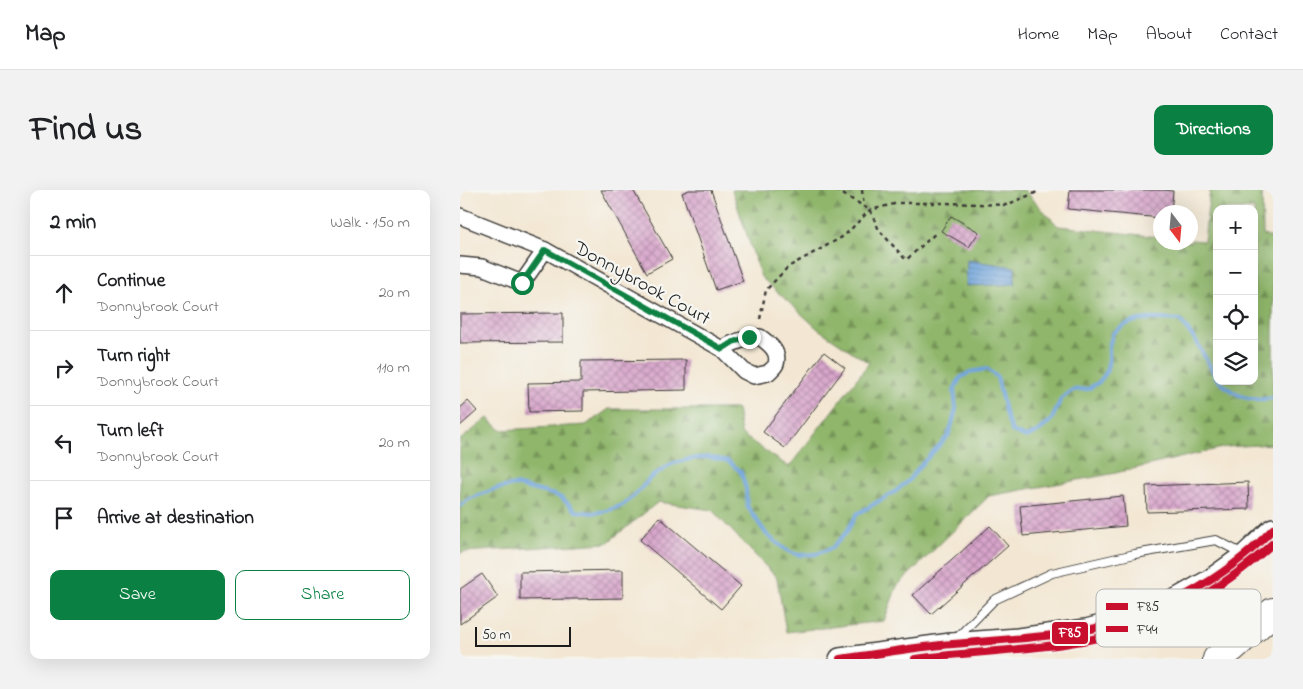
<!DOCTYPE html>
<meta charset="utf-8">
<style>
:root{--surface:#fff;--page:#f2f2f2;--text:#202124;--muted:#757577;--line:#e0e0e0;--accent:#0b8043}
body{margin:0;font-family:"Indie Flower",sans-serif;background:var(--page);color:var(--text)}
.controls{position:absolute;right:15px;top:15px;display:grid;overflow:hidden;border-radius:10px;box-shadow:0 5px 20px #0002}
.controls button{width:45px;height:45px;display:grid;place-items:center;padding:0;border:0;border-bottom:1px solid var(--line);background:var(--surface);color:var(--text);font:25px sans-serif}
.compass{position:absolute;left:693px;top:15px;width:45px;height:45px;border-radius:50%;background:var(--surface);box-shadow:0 5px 20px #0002;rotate:164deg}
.scale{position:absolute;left:15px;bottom:12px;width:96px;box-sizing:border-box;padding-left:5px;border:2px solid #1c1c1c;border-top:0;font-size:14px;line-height:18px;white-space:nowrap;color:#1c1c1c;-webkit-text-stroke:4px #f6f6f2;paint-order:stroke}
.stop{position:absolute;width:15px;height:15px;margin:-11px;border:4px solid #0b8043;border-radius:50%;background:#fff}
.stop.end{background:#0b8043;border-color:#fff;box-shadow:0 1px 5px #0008}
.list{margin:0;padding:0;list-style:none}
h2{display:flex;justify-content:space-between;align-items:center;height:65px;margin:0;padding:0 20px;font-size:21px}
h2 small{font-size:16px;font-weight:400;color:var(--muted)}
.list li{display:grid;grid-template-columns:32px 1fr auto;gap:15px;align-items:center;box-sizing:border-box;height:75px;padding:0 20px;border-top:1px solid var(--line)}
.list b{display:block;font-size:19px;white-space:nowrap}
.list p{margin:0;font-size:16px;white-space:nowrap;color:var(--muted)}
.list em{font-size:16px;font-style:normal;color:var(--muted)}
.actions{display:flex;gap:10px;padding:15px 20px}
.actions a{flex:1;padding:11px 0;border:1px solid var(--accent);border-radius:10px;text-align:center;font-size:18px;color:var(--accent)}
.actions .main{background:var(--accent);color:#fff}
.icon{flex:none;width:28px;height:28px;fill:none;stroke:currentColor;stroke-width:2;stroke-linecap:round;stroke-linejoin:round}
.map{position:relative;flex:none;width:813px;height:469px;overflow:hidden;border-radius:10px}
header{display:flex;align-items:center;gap:30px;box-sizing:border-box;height:70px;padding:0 25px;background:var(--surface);border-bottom:1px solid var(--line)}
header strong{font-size:24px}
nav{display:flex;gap:28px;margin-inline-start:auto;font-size:18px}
.intro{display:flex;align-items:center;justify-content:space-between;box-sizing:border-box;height:120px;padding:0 30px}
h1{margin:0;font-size:35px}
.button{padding:12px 22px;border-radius:10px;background:var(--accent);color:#fff;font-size:18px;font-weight:700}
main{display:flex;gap:30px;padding:0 30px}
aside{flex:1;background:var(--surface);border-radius:10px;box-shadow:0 5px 20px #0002}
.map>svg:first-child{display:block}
</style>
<header>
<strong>Map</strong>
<nav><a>Home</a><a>Map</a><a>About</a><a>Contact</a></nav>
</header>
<div class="intro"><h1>Find us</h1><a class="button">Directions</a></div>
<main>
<aside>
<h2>2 min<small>Walk · 150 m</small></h2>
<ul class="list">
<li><svg class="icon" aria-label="ahead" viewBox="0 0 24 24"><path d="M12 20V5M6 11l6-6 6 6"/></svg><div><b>Continue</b><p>Donnybrook Court</p></div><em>20 m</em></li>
<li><svg class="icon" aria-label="right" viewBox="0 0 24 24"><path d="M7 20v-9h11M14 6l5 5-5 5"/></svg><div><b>Turn right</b><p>Donnybrook Court</p></div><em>110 m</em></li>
<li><svg class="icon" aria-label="left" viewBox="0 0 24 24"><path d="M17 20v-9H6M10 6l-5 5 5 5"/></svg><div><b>Turn left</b><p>Donnybrook Court</p></div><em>20 m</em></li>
<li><svg class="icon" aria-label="arrive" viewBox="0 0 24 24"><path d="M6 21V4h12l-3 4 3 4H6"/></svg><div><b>Arrive at destination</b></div></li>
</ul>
<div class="actions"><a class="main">Save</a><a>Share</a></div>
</aside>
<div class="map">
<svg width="813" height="469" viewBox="0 0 813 469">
<defs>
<pattern id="forest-firs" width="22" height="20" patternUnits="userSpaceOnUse" patternTransform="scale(1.25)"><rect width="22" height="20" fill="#8fb66b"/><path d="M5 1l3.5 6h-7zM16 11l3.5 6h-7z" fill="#749357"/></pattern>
<pattern id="water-rules" width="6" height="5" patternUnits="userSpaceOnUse" patternTransform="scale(1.25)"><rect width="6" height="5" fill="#6da2da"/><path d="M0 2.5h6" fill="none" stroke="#5983b0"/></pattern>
<pattern id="building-cross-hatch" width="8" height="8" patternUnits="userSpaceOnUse" patternTransform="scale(1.25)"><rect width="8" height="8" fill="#d8a4cb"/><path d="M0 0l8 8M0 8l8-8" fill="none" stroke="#ae85a4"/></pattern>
</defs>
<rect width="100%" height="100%" fill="#f6f6f2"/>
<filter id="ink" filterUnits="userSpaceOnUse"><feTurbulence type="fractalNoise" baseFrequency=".02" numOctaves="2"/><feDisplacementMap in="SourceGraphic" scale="10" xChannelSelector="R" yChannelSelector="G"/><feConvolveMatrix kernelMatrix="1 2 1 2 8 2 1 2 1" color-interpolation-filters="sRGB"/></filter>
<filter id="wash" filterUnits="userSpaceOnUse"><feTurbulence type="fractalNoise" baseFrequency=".0096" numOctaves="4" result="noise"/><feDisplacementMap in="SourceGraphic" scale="20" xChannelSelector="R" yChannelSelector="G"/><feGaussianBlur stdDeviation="1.12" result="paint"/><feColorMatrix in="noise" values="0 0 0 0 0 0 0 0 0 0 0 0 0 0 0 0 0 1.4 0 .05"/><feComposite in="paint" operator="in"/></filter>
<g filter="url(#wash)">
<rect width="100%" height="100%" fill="#f3e7d3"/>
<!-- forest -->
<path fill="url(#forest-firs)" stroke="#566944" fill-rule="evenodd" d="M272,0H564L598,36L700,47L701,52H731V50L744,51L750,0H802L803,45L813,48V254L766,257L651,284L529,306L437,396L424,431L326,442L317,388L252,320L198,312L147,353L3,362L0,364V250L28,228L41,240L126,235L149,219H277L281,244L329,277L409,173L358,139L301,87ZM757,19H794V191H757Z"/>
<!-- water -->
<polygon fill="url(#water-rules)" stroke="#445f7b" points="507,70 555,77 555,94 506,96"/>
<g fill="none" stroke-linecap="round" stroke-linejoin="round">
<!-- stream -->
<g stroke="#6da2da" stroke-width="4">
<path d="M759,191C777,207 789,212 813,208"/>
<path d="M0,316L9,309L35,299L55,295L95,305L102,308L116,321L132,323L146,321L163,315L177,303L190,288L211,274L230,269L248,267L268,271L281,282L286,299L287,316L307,345L326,360L338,365L356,364L372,358L386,343L397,324L436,301L448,291L459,277L488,246L492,234L496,219L494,200L500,188L510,182L527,179L537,187L546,226L552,241L566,247L578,242L592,229L601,209L613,200L628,199L639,192L646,183L649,169V156L653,143C657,140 662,136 667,134C681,127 704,129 720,130L736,151L757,189"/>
</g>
</g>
<g id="blocks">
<!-- building -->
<g fill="url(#building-cross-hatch)">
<polygon points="141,0 173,0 212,69 187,83"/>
<polygon points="229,0 251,0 283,91 256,100 222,3"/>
<polygon points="610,0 702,0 713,1 711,22 701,22 701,28 608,19"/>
<polygon points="491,26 519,42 509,57 481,41"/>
<polygon points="103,123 103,152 0,153 0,124"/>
<polygon points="364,162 385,178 325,258 303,242"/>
<polygon points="226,170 226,200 123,202 123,221 69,222 68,193 121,192 121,171"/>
<polygon points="8,211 17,221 0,236 0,218"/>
<polygon points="788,292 789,319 687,322 686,296"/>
<polygon points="663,306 666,336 563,346 560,316"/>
<polygon points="199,327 281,396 261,419 180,350"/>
<polygon points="530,336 548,356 471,424 453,405"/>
<polygon points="163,380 163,408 60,410 60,382"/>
<polygon points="22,384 38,407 0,434 0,399"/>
</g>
</g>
</g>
<g filter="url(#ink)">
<use href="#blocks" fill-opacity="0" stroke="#3c3a37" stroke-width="1"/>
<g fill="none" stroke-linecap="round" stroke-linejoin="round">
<defs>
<polyline id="lane" points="496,449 534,410 592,383 675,364 756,350 783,364"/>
<g id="street">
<polyline points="0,26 85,60"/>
<path d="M0,75L22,77L62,93L85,60L262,159L284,181L294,186L308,183C310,181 315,177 316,174C320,161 308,153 300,147C286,148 274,151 262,159"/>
</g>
<polyline id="secondary" points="380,469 491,454 558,449 626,440 661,431 687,423 719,408 749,391 785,365 813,339"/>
<polyline id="highway" points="757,469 772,458 813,422"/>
</defs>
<!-- lane casing -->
<use href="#lane" stroke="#3c3a37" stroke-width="10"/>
<!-- street casing -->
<use href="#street" stroke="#3c3a37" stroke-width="18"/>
<!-- secondary casing -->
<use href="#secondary" stroke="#3c3a37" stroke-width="24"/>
<!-- highway casing -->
<use href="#highway" stroke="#3c3a37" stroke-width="30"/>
<!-- path -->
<g stroke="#3c3a37" stroke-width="2.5" stroke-dasharray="4 4" stroke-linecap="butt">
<polyline points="376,0 410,20 419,40 446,70 477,42"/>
<polyline points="402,0 404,17"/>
<polyline points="300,129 306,100 328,77 384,46 410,20 438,13 487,13 546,15 575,3 578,0"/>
</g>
<!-- lane -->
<use href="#lane" stroke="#fff" stroke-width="8"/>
<!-- street -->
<use href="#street" stroke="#fff" stroke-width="15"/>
<!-- secondary -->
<use href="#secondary" stroke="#fff" stroke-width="21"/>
<!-- highway -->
<use href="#highway" stroke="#fff" stroke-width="28"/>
<defs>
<path id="bus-1" d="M380,469C418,464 455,457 493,454C557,448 627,447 687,423C722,409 756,389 785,365C795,357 804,348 813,339"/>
<path id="bus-2" d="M455,469C512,461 571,461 628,450C700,436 760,402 813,353"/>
</defs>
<!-- bus-1 casing -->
<use href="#bus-1" stroke="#f6f6f2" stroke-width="11"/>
<!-- bus-2 casing -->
<use href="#bus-2" stroke="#f6f6f2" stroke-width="11"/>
<!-- bus-1 -->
<use href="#bus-1" stroke="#c8102e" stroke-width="8"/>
<!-- bus-2 -->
<use href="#bus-2" stroke="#c8102e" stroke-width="8"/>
</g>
</g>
<g fill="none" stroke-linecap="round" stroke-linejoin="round" filter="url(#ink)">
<!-- route -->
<polyline stroke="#0b8043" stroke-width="6" points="62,93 85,60 262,159 273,152 289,147"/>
</g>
<g text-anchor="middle" stroke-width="4.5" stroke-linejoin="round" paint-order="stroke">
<!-- street labels -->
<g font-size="20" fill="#1c1c1c" stroke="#f6f6f2">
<text transform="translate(183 92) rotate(29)" y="7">Donnybrook Court</text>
</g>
</g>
<!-- legend -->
<rect x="636" y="399" width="165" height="58" rx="8" fill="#f6f6f2" stroke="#b5b5b2" stroke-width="1"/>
<rect x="646" y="413" width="22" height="7" fill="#c8102e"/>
<rect x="646" y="436" width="22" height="6" fill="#c8102e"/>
<g font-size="14" fill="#1c1c1c">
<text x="677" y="421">F85</text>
<text x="677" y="444">F44</text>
</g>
<rect stroke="#f6f6f2" stroke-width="2" x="591" y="431" width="38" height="24" rx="5" fill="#c8102e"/>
<g font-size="14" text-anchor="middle" font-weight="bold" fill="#fff">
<text x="610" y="447">F85</text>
</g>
</svg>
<div class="controls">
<button>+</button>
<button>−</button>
<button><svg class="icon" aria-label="locate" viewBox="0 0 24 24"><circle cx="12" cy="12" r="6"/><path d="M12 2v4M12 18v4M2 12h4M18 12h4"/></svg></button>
<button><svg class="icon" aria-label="layers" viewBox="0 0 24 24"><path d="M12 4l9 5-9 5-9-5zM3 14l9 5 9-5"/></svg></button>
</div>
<svg class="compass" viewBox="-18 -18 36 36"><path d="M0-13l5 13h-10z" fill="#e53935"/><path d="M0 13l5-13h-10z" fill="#757577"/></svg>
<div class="scale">50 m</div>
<div class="stop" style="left:62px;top:93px"></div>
<div class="stop end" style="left:289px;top:147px"></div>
</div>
</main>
